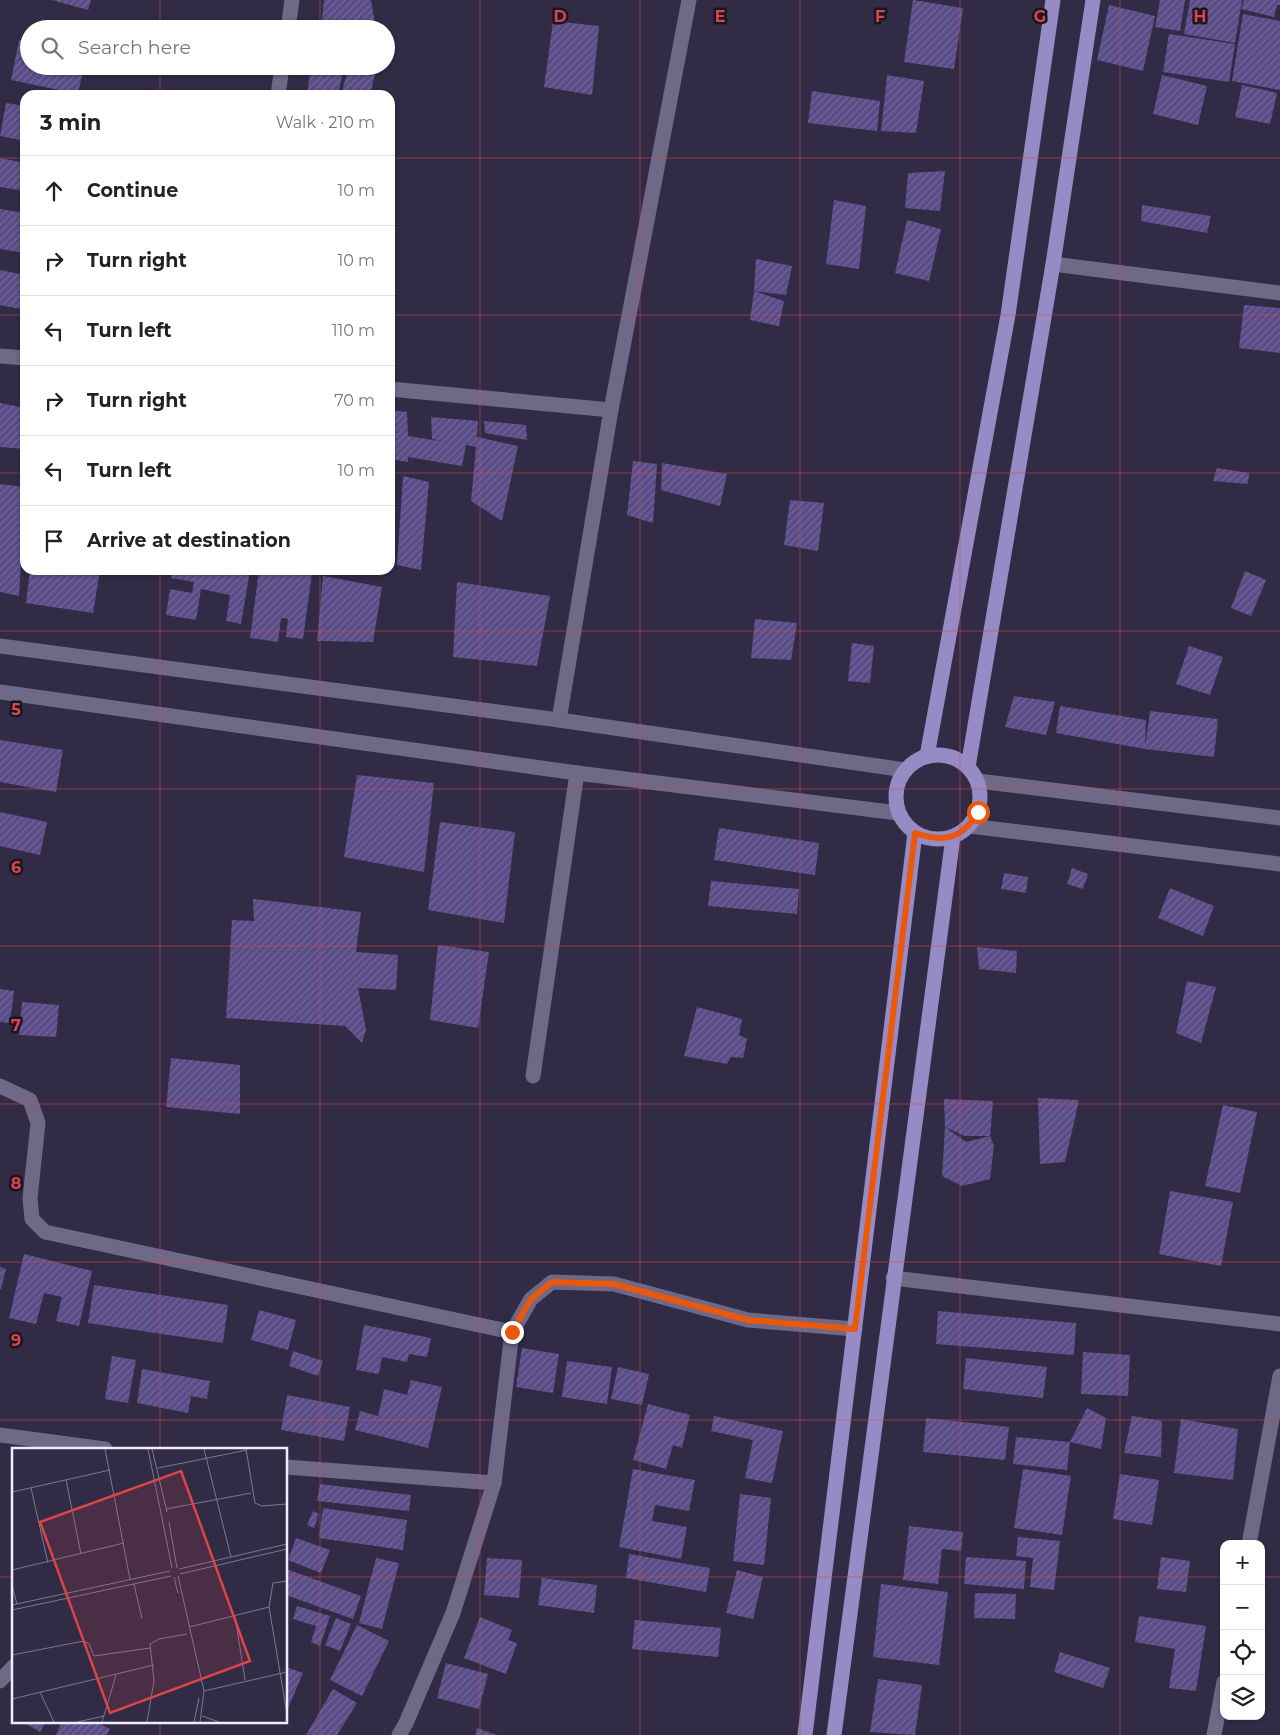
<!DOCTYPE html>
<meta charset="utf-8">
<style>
:root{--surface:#fff;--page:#f2f2f2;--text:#222;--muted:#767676;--line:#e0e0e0}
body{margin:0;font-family:Montserrat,sans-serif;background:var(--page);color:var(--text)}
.controls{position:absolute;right:15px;bottom:15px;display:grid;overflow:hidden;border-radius:10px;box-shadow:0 1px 4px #0004}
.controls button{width:45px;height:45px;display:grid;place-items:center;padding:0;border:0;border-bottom:1px solid var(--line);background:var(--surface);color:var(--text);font:25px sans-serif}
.stop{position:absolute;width:15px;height:15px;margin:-11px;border:4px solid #ea580c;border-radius:50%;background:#fff}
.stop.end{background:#ea580c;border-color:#fff;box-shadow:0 1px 5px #0008}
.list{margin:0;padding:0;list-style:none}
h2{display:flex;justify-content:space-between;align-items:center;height:65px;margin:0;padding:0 20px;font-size:21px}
h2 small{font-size:16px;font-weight:400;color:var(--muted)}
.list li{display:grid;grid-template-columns:32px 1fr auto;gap:15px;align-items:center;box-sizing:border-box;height:70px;padding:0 20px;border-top:1px solid var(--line)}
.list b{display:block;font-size:19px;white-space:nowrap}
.list em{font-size:16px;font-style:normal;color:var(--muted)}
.icon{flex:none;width:28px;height:28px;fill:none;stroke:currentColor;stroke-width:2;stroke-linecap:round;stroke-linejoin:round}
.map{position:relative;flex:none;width:1280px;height:1735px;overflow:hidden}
.search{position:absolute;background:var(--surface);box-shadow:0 1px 4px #0004;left:20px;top:20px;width:375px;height:55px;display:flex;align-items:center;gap:12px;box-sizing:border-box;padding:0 18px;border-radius:28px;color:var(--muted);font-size:19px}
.panel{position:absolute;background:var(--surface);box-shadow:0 1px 4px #0004;left:20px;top:90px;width:375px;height:485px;border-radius:15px}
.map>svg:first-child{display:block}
</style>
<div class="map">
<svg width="1280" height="1735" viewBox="0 0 1280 1735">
<defs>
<pattern id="building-hatch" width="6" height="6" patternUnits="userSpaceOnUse" patternTransform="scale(1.25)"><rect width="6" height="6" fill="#594c87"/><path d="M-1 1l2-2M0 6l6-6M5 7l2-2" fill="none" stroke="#716699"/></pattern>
</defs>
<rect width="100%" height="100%" fill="#312b46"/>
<!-- building -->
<g fill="url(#building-hatch)">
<polygon points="52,0 91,0 88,10"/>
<polygon points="324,0 371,0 376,29 321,29"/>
<polygon points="913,0 963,8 954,69 904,62"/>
<polygon points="1160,0 1185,0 1180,31 1155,27"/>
<polygon points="1190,0 1242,0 1235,43 1184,34"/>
<polygon points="1244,0 1280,0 1280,5 1277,5 1274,17 1241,9"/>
<polygon points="1109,5 1155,16 1143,71 1097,60"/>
<polygon points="1243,14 1280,21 1280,90 1232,81"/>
<polygon points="553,21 599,26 592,95 544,87"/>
<polygon points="1169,34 1235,44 1229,82 1163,72"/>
<polygon points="19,40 29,42 29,66 84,66 78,94 11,80"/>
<polygon points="311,66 344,66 338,95 307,95"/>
<polygon points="349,66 377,66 370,95 341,95"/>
<polygon points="887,75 924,81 916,133 881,131"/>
<polygon points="1162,75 1207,86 1198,125 1153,114"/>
<polygon points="1242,85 1277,93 1270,124 1235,117"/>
<polygon points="812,91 880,101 877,131 808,123"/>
<polygon points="6,103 25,106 25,141 0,136"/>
<polygon points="0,158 25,163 25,191 0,187"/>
<polygon points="945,171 940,211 905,208 908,173"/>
<polygon points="834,200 866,206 859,269 826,264"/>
<polygon points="1142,205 1211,216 1207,233 1141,221"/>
<polygon points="0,209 25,213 25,253 0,249"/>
<polygon points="907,220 941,229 929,281 895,273"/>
<polygon points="756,259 792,266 786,295 754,291"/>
<polygon points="0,270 25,275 25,310 0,305"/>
<polygon points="754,291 784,301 779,326 750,320"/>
<polygon points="1244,305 1280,308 1280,353 1239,348"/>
<polygon points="0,403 25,408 25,449 0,447"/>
<polygon points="390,410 407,412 408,436 446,442 432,439 431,417 478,421 477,437 518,446 502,521 471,501 476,447 466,445 462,466 408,457 408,462 390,459"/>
<polygon points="484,421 526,425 527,440 485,433"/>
<polygon points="633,461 657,464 653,523 627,515"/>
<polygon points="662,463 727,474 720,506 661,490"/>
<polygon points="1217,468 1249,473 1248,484 1213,481"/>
<polygon points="403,476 429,482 421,570 397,565"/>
<polygon points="0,484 25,487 19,596 0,592"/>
<polygon points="790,500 824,503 818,551 784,545"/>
<polygon points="30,570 100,570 93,613 26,603"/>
<polygon points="172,570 250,570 241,624 226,621 230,595 201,589 196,620 166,615 170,589 192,593 194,582 171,578"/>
<polygon points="259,570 312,573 303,639 286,637 288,619 281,618 278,642 250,638"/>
<polygon points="1245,571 1266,580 1251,616 1231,608"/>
<polygon points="323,576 382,587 373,642 317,641"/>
<polygon points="457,582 550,596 537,666 453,657"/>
<polygon points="755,619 797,623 791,660 751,658"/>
<polygon points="852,643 874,646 870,683 848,681"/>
<polygon points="1189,646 1223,657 1210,695 1176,684"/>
<polygon points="1014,696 1055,702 1046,735 1005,727"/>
<polygon points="1060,706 1146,720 1145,747 1150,711 1218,719 1214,757 1145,749 1056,733"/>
<polygon points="0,740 63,750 56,792 0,782"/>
<polygon points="357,775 434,783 424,872 344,857"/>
<polygon points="0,812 47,822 40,855 0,846"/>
<polygon points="440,822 515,832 504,923 428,910"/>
<polygon points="719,828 819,843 815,875 714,860"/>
<polygon points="1072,868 1088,874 1083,889 1067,884"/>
<polygon points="1004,873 1028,877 1026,893 1001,889"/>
<polygon points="711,881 799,889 797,914 708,906"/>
<polygon points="1170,888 1214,906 1203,936 1158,918"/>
<polygon points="253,899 361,912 356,952 398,955 396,990 358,988 366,1030 362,1043 345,1026 226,1018 232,920 254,921"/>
<polygon points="438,945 489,952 478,1028 430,1020"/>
<polygon points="977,947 1017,951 1016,973 979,969"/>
<polygon points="1187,981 1216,987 1201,1043 1176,1033"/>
<polygon points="0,989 14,991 10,1023 0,1022"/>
<polygon points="22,1002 59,1005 56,1037 19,1035"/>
<polygon points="697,1007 742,1019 739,1035 747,1039 743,1058 731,1057 727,1064 684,1056"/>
<polygon points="171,1058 240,1065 240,1114 166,1107"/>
<polygon points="1038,1098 1079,1100 1065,1162 1040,1164"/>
<polygon points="944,1099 993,1101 990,1136 994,1146 990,1179 962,1186 942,1176 945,1127 966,1142 990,1136 965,1136 945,1127"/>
<polygon points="1223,1105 1257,1112 1240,1193 1205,1186"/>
<polygon points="1170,1191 1233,1202 1221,1266 1159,1254"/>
<polygon points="24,1254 92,1271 79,1326 56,1321 62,1297 44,1293 36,1324 9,1318"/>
<polygon points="0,1267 6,1269 1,1289 0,1289"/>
<polygon points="94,1285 228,1305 223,1343 88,1323"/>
<polygon points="259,1310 296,1320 288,1350 251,1340"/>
<polygon points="938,1311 1076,1323 1074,1355 936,1344"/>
<polygon points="364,1325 431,1338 427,1357 409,1354 407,1362 382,1357 379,1374 356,1370"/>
<polygon points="522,1348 559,1354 553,1393 516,1387"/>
<polygon points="293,1351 323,1361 318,1376 289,1366"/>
<polygon points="1083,1352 1130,1355 1128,1396 1081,1394"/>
<polygon points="112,1356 136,1360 128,1403 105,1399"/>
<polygon points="966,1358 1047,1367 1043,1398 963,1389"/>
<polygon points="567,1361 612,1367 607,1404 562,1397"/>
<polygon points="618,1367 649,1374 642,1405 611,1399"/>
<polygon points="142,1369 210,1381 207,1399 191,1396 188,1413 137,1403"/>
<polygon points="411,1380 442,1387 428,1448 355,1430 360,1411 378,1416 384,1389 407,1395"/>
<polygon points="287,1395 350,1407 344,1441 281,1430"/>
<polygon points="648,1404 690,1415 682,1448 673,1445 666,1469 633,1460"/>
<polygon points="1087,1408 1106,1418 1101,1449 1070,1442"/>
<polygon points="714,1416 783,1431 772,1483 745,1478 753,1440 711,1431"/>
<polygon points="1132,1416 1162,1421 1161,1457 1124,1453"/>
<polygon points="926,1418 1009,1427 1005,1460 923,1452"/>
<polygon points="1181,1419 1238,1429 1233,1480 1174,1473"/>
<polygon points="1016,1437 1070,1442 1067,1470 1013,1464"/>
<polygon points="633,1469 695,1480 689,1511 655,1505 652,1521 687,1527 681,1559 619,1547"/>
<polygon points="1023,1469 1071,1476 1062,1535 1014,1528"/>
<polygon points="1120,1474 1159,1480 1152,1525 1113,1519"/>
<polygon points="320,1484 411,1495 409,1511 317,1501"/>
<polygon points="740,1494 771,1498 764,1565 733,1561"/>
<polygon points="323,1508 407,1520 403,1550 319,1538"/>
<polygon points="313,1511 319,1514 314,1528 307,1525"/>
<polygon points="909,1526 963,1532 961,1551 942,1549 938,1584 903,1580"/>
<polygon points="1018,1537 1060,1541 1054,1590 1030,1587 1033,1558 1016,1556"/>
<polygon points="296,1538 330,1550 321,1573 288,1560"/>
<polygon points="629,1554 710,1568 706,1592 626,1578"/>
<polygon points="966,1557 1026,1561 1024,1589 964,1584"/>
<polygon points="1161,1557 1190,1561 1186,1592 1157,1589"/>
<polygon points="376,1558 399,1563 382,1629 359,1623"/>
<polygon points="487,1558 522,1560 519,1598 484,1595"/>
<polygon points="286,1569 361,1596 353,1619 286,1595"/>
<polygon points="737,1570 763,1577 753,1619 726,1613"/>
<polygon points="542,1578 597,1585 594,1613 538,1605"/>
<polygon points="881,1584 948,1592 939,1665 873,1657"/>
<polygon points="975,1593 1016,1594 1015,1619 974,1618"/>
<polygon points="297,1606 330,1616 320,1646 311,1642 316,1626 293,1619"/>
<polygon points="1139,1616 1206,1626 1196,1691 1169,1688 1175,1649 1135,1642"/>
<polygon points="480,1617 512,1630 508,1640 517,1643 506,1674 464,1658"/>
<polygon points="336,1618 351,1624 340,1651 325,1645"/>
<polygon points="635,1620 721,1628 718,1657 632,1649"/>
<polygon points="357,1625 389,1641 362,1696 330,1680"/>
<polygon points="1060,1652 1110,1668 1103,1688 1054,1672"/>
<polygon points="446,1663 488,1674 479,1709 437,1698"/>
<polygon points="286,1667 303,1673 286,1713"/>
<polygon points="878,1679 922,1685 915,1735 870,1732"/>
<polygon points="333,1689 357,1703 337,1735 306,1735"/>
<polygon points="21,1721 46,1721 40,1732"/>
<polygon points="62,1721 93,1721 110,1729 107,1735 56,1735"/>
<polygon points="477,1728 497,1735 475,1735"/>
</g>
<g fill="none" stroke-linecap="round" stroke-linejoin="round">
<!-- minor -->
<g stroke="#6e6987" stroke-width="15">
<polyline points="288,29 292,0"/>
<polyline points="278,95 282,66"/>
<polyline points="1053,264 1280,293"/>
<polyline points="0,356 25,358"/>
<polyline points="390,389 611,410"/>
<polyline points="0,646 559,720 905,770"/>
<polyline points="0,692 577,773 898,813"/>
<polyline points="559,720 611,410 689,0"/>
<polyline points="978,781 1280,818"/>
<polyline points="970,826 1280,864"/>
<polyline points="533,1076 577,773"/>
<polyline points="0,1086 30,1100 38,1123 30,1198 32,1219 45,1232 512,1332"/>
<polyline points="893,1278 1280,1324"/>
<polyline points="0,1435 105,1449"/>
<polyline points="286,1467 494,1483"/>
<polyline points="1249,1544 1280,1376"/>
<polyline points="0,1681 14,1666"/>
<polyline points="399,1735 406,1723 453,1613 494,1483 512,1332 531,1299 552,1282 614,1284 748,1320 855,1329"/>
<polyline points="1214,1735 1224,1682"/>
</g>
<!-- major -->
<g stroke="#968bc4" stroke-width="15">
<circle cx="938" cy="797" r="42"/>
<polyline points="927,756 1008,315 1053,0"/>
<polyline points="968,767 1053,264 1093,0"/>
<polyline points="805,1735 915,833"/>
<polyline points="834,1735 953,837"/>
</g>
</g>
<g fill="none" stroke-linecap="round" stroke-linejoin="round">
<!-- route -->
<path stroke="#ea580c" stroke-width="6" d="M512,1332L531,1299L552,1282L614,1284L748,1320L855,1329L915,833C944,843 962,839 978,812"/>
</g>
<!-- grid -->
<path fill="none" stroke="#da4548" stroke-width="1" stroke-opacity="0.55" d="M160,0V29M320,0V29M480,0V1735M640,0V1735M800,0V1735M960,0V1735M1120,0V1735M160,66V95M320,66V95M0,158H25M390,158H1280M0,315H25M390,315H1280M0,473H25M390,473H1280M160,570V1449M320,570V1735M0,631H1280M0,789H1280M0,946H1280M0,1104H1280M0,1262H1280M0,1420H1280M0,1577H14M286,1577H1224M1261,1577H1280M160,1721V1735"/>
<!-- overview -->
<g transform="translate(12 1448)">
<rect width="275" height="275" fill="#312b46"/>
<path fill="none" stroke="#7d7890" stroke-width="1" d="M93,1L118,131M136,1L160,120M140,1L155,64M192,1L219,109M234,1L243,55L250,58L275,56M146,20L235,2M54,32L69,106M19,40L36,115M0,44L98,22M154,61L239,45M157,74L165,120M167,121L275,96M0,122L112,95M168,126L275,101M166,128L192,243L188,274M162,129L166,145M275,133L261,135L257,159L275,266M122,136L130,171M0,138L5,156M0,157L158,123M0,162L159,128M223,168L233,232M177,179L257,159M0,207L72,193L77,196L82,208L138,200M192,243L275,224M28,244L42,274M0,251L142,217M190,268L207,274M65,274L92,268M90,274L104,227M135,274L142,233L138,196L147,191L175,186M182,274L187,250"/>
<path fill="#da4548" fill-opacity="0.15" stroke="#da4548" stroke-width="2.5" d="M169,23L238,213L98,265L28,74Z"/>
<rect width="275" height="275" fill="none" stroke="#efecfe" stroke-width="2.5"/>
</g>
<g font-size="16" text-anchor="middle" font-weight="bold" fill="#da4548" stroke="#181622" stroke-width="5" stroke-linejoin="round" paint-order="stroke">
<text x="560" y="22">D</text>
<text x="720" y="22">E</text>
<text x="880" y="22">F</text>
<text x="1040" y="22">G</text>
<text x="1200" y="22">H</text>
<text x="16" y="715">5</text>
<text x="16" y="873">6</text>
<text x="16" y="1031">7</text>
<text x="16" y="1189">8</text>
<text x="16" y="1346">9</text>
</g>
</svg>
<div class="controls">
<button>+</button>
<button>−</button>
<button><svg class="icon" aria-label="locate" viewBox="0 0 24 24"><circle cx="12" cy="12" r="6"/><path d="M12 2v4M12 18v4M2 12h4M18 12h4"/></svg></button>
<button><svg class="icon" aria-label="layers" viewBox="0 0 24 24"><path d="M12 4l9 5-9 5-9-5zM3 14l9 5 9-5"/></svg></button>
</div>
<div class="stop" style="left:978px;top:812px"></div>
<div class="stop end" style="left:512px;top:1332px"></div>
<div class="search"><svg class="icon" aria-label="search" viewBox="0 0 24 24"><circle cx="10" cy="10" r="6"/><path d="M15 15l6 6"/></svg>Search here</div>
<section class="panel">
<h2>3 min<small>Walk · 210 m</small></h2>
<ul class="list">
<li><svg class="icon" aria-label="ahead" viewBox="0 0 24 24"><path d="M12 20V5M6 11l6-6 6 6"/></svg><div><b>Continue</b></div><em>10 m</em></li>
<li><svg class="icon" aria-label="right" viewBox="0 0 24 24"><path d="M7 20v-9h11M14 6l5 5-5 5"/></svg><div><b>Turn right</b></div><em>10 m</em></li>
<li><svg class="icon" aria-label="left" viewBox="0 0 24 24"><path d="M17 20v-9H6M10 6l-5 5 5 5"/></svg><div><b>Turn left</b></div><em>110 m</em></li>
<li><svg class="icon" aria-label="right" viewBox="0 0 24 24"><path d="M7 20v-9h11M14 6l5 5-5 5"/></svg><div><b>Turn right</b></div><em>70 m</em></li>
<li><svg class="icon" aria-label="left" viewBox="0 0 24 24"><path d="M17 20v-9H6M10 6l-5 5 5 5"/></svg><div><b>Turn left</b></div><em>10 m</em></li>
<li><svg class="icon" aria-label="arrive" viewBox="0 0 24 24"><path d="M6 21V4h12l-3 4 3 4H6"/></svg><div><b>Arrive at destination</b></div></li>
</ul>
</section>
</div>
